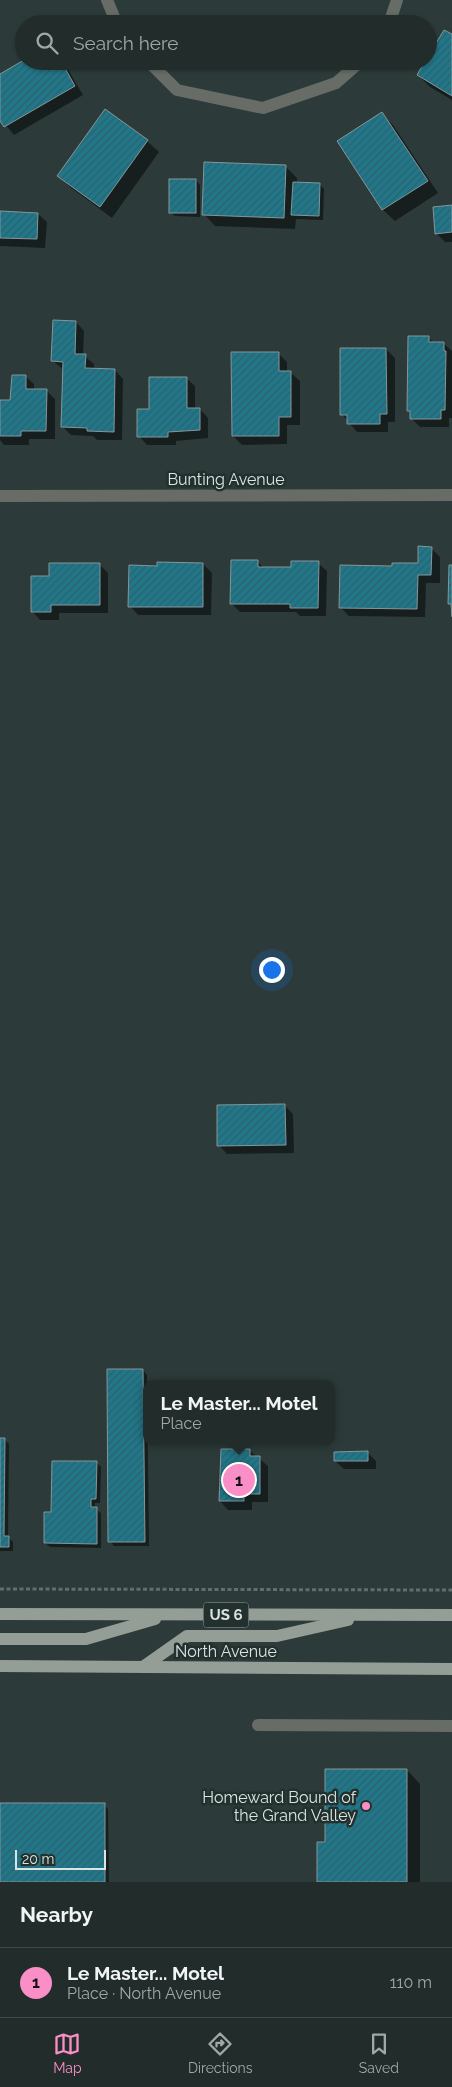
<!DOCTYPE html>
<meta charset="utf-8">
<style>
:root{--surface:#212c2b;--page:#2d3837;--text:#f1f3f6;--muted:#a2a7a9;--line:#3e4847;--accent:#fa8fc7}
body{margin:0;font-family:Raleway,sans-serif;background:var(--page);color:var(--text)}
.scale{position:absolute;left:15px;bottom:12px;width:91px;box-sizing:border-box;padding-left:5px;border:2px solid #dbe4e2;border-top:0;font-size:14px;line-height:18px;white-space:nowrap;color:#dbe4e2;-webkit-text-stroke:4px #22312e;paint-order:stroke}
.you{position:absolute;left:271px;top:969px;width:18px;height:18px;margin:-12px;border:4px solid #fff;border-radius:50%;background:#1a73e8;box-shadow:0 0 0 8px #1a73e833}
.badge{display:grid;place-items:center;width:32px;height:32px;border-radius:50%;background:var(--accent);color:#111;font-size:16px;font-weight:700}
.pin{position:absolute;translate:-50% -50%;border:2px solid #fff;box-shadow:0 1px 5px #0006}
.popup{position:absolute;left:143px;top:1380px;width:192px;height:65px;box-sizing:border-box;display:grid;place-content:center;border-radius:10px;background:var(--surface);filter:drop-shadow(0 1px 4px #0005);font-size:16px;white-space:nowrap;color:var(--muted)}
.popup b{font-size:19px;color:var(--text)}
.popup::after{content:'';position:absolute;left:50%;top:100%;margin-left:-10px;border:10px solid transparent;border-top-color:var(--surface)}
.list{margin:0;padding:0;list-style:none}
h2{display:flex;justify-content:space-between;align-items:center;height:65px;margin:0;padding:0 20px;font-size:21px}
h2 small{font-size:16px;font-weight:400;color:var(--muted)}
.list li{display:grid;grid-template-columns:32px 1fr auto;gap:15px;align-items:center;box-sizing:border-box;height:70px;padding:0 20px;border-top:1px solid var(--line)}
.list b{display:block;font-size:19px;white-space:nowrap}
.list p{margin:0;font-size:16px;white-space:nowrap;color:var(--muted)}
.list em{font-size:16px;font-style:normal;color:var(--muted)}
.icon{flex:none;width:28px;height:28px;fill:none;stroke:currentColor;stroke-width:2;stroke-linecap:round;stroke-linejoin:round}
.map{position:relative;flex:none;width:452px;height:1882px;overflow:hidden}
.search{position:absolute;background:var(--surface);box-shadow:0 1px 4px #0004;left:15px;right:15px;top:15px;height:55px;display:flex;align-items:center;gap:12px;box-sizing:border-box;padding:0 18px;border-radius:28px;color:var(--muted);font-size:19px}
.sheet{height:135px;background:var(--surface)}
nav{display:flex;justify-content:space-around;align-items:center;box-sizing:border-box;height:70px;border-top:1px solid var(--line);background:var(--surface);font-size:14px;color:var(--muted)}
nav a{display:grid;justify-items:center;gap:2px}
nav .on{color:var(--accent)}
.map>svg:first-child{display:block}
</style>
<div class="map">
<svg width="452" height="1882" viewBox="0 0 452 1882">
<defs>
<pattern id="building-hatch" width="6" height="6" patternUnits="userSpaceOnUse" patternTransform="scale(1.25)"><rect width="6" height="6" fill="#20778a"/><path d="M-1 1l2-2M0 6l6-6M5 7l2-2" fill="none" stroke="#2f606a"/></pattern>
</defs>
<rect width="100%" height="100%" fill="#2c3b39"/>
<!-- shadow -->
<g fill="#0007">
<polygon points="452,36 452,100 430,87 418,75"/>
<polygon points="24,61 63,61 83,95 14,135 0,118 0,75"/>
<polygon points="381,114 393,125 438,193 395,221 383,210 339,142"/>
<polygon points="147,141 159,152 112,218 70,187 58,176"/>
<polygon points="286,167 297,178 297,183 320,184 324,189 323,220 296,219 295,229 215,226 204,214"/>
<polygon points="196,180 200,185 200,217 175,216 170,212"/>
<polygon points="452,206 452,242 445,242 437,234"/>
<polygon points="0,212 38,214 47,222 45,248 0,246"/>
<polygon points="76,322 84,331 83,355 94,364 94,370 115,370 123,379 122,440 97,440 93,436 71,435 62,426 64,370 53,361"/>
<polygon points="429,338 434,343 443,343 452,351 452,418 449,418 449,427 420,427 411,418 411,413 408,410"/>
<polygon points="386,349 395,358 395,422 388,422 388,432 357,432 342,414"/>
<polygon points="278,353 287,362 287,373 291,373 300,381 300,425 287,425 287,444 242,445 233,436"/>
<polygon points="25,376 34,384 34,390 46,390 55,399 55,439 29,439 29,445 4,445 0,440 0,401 11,401"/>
<polygon points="186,378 195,386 195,409 200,409 208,418 208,438 176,441 176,445 147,445 139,436 150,410"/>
<polygon points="431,548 440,557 440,583 426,583 425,617 349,616 340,607 394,567 419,564"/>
<polygon points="258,562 265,569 292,569 318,563 327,571 326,616 300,616 296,612 240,612 232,604"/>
<polygon points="203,564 212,573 211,615 138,615 130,606 158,567"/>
<polygon points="100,565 108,573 108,613 59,613 59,620 40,620 32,611 50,577"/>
<polygon points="284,1105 293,1114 294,1153 227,1154 219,1145"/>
<polygon points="143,1370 147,1375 149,1546 114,1546 110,1541"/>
<polygon points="0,1440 5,1440 9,1444 8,1537 13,1542 13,1551 0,1551"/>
<polygon points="249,1450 268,1466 268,1502 252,1502 252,1510 228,1510 220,1501"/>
<polygon points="367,1452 376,1461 376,1469 344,1469 335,1461"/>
<polygon points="96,1462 101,1467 100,1503 95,1503 95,1509 101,1513 101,1548 50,1547 45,1543 52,1513"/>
<polygon points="407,1770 420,1784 420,1882 318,1882 326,1843"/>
<polygon points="0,1805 104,1805 108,1809 109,1882 0,1882"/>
</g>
<!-- building -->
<g fill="url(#building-hatch)" stroke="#85969b">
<polygon points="444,30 452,34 452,96 417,75 425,61 428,61 428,56"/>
<polygon points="24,60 61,61 75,86 4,127 0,121 0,74"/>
<polygon points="105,109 148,140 100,207 57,176"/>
<polygon points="382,112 428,181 382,210 337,141"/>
<polygon points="204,162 286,165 284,218 202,215"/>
<rect x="169" y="179" width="27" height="34"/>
<polygon points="293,182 320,183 319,216 291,215"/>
<polygon points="452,205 452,232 435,234 433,207"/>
<polygon points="0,211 38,213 37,239 0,238"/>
<polygon points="53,320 76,321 75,354 86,354 85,368 115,369 114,432 87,431 87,428 61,427 63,362 51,361"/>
<polygon points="408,336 429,336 429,342 444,342 444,351 446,351 445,410 441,410 441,419 410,419 410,411 407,411"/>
<polygon points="340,348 386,348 387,414 380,414 380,424 347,424 347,415 340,415"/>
<polygon points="231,352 279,352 279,371 291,371 291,417 279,417 279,436 232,436"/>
<polygon points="12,375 26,375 26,389 47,389 46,431 21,431 21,436 0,436 0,400 10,400"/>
<polygon points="149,377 187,377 187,408 200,408 200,430 168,432 168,437 137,437 137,409 149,409"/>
<polygon points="418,546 432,547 431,575 418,575 417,609 339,608 340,565 392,566 392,563 418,563"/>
<polygon points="231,560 258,560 258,567 291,567 291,561 319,561 318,608 290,608 290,604 230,604"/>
<polygon points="157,562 203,563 203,607 128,607 129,565 157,566"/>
<polygon points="49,563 100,563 100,605 51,605 51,612 31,612 31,576 49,576"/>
<polygon points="449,565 452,565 452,617 451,604 448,604"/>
<polygon points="285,1104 286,1145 217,1146 217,1105"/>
<polygon points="107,1369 143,1369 145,1542 108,1542"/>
<polygon points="0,1438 5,1438 4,1536 9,1536 9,1547 0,1547"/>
<polygon points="221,1449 250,1449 250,1456 260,1456 260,1494 244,1494 244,1501 219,1501"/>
<polygon points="368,1451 368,1461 334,1461 334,1452"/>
<polygon points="52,1461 97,1461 96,1499 91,1499 91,1507 97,1507 97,1544 44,1543 44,1512 51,1512"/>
<polygon points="325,1769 407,1769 407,1882 317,1882 317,1842 325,1842"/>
<rect x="0" y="1803" width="105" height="79"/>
</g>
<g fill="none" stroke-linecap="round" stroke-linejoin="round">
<!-- path -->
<polyline stroke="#616e6c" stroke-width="3" stroke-dasharray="4 2.5" stroke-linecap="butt" points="0,1589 452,1590"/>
<!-- lane -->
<polyline stroke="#676c67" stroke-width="12" points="258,1725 452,1726"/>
<!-- street -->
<g stroke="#676c67" stroke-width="12">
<polyline points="107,0 117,24"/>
<polyline points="389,24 397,0"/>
<polyline points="148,61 177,90 263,108 336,83 361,61"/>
<polyline points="0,496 452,495"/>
</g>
<!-- primary -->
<g stroke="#949e96" stroke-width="12">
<polyline points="0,1614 452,1615"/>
<polyline points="0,1639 86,1639 155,1619"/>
<polyline points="0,1666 452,1669"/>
<polyline points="143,1667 187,1636 277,1636 348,1620"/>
</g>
</g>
<!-- markers -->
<circle fill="#fa8fc7" stroke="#22312e" stroke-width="2" cx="366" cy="1806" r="5"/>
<g text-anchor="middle" stroke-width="5" stroke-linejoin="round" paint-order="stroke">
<!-- shield labels -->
<rect fill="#22312e" stroke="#a4aeac" stroke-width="1" x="203.5" y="1602.5" width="45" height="25" rx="4"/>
<g font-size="15" font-weight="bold" fill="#dbe4e2">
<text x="226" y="1620">US 6</text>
</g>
<!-- street labels -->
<g font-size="16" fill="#dbe4e2" stroke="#22312e">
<text x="226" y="485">Bunting Avenue</text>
<text x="226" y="1657">North Avenue</text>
</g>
<!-- poi labels -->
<g font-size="16" fill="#dbe4e2" stroke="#22312e" text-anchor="end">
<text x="356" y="1803">Homeward Bound of<tspan x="356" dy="18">the Grand Valley</tspan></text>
</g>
</g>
</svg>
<div class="scale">20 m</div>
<div class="you"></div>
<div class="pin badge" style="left:239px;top:1480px">1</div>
<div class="popup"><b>Le Master... Motel</b>Place</div>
<div class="search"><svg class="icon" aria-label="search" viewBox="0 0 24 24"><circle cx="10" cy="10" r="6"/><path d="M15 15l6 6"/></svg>Search here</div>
</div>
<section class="sheet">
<h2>Nearby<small></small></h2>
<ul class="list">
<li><span class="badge">1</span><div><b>Le Master... Motel</b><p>Place · North Avenue</p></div><em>110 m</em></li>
</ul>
</section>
<nav>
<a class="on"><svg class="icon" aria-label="map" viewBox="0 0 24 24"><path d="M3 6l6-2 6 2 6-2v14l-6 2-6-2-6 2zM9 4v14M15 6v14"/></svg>Map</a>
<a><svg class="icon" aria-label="directions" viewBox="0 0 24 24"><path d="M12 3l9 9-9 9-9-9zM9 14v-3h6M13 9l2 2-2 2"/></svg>Directions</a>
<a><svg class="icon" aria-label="saved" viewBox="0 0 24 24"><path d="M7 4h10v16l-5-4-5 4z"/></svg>Saved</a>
</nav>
